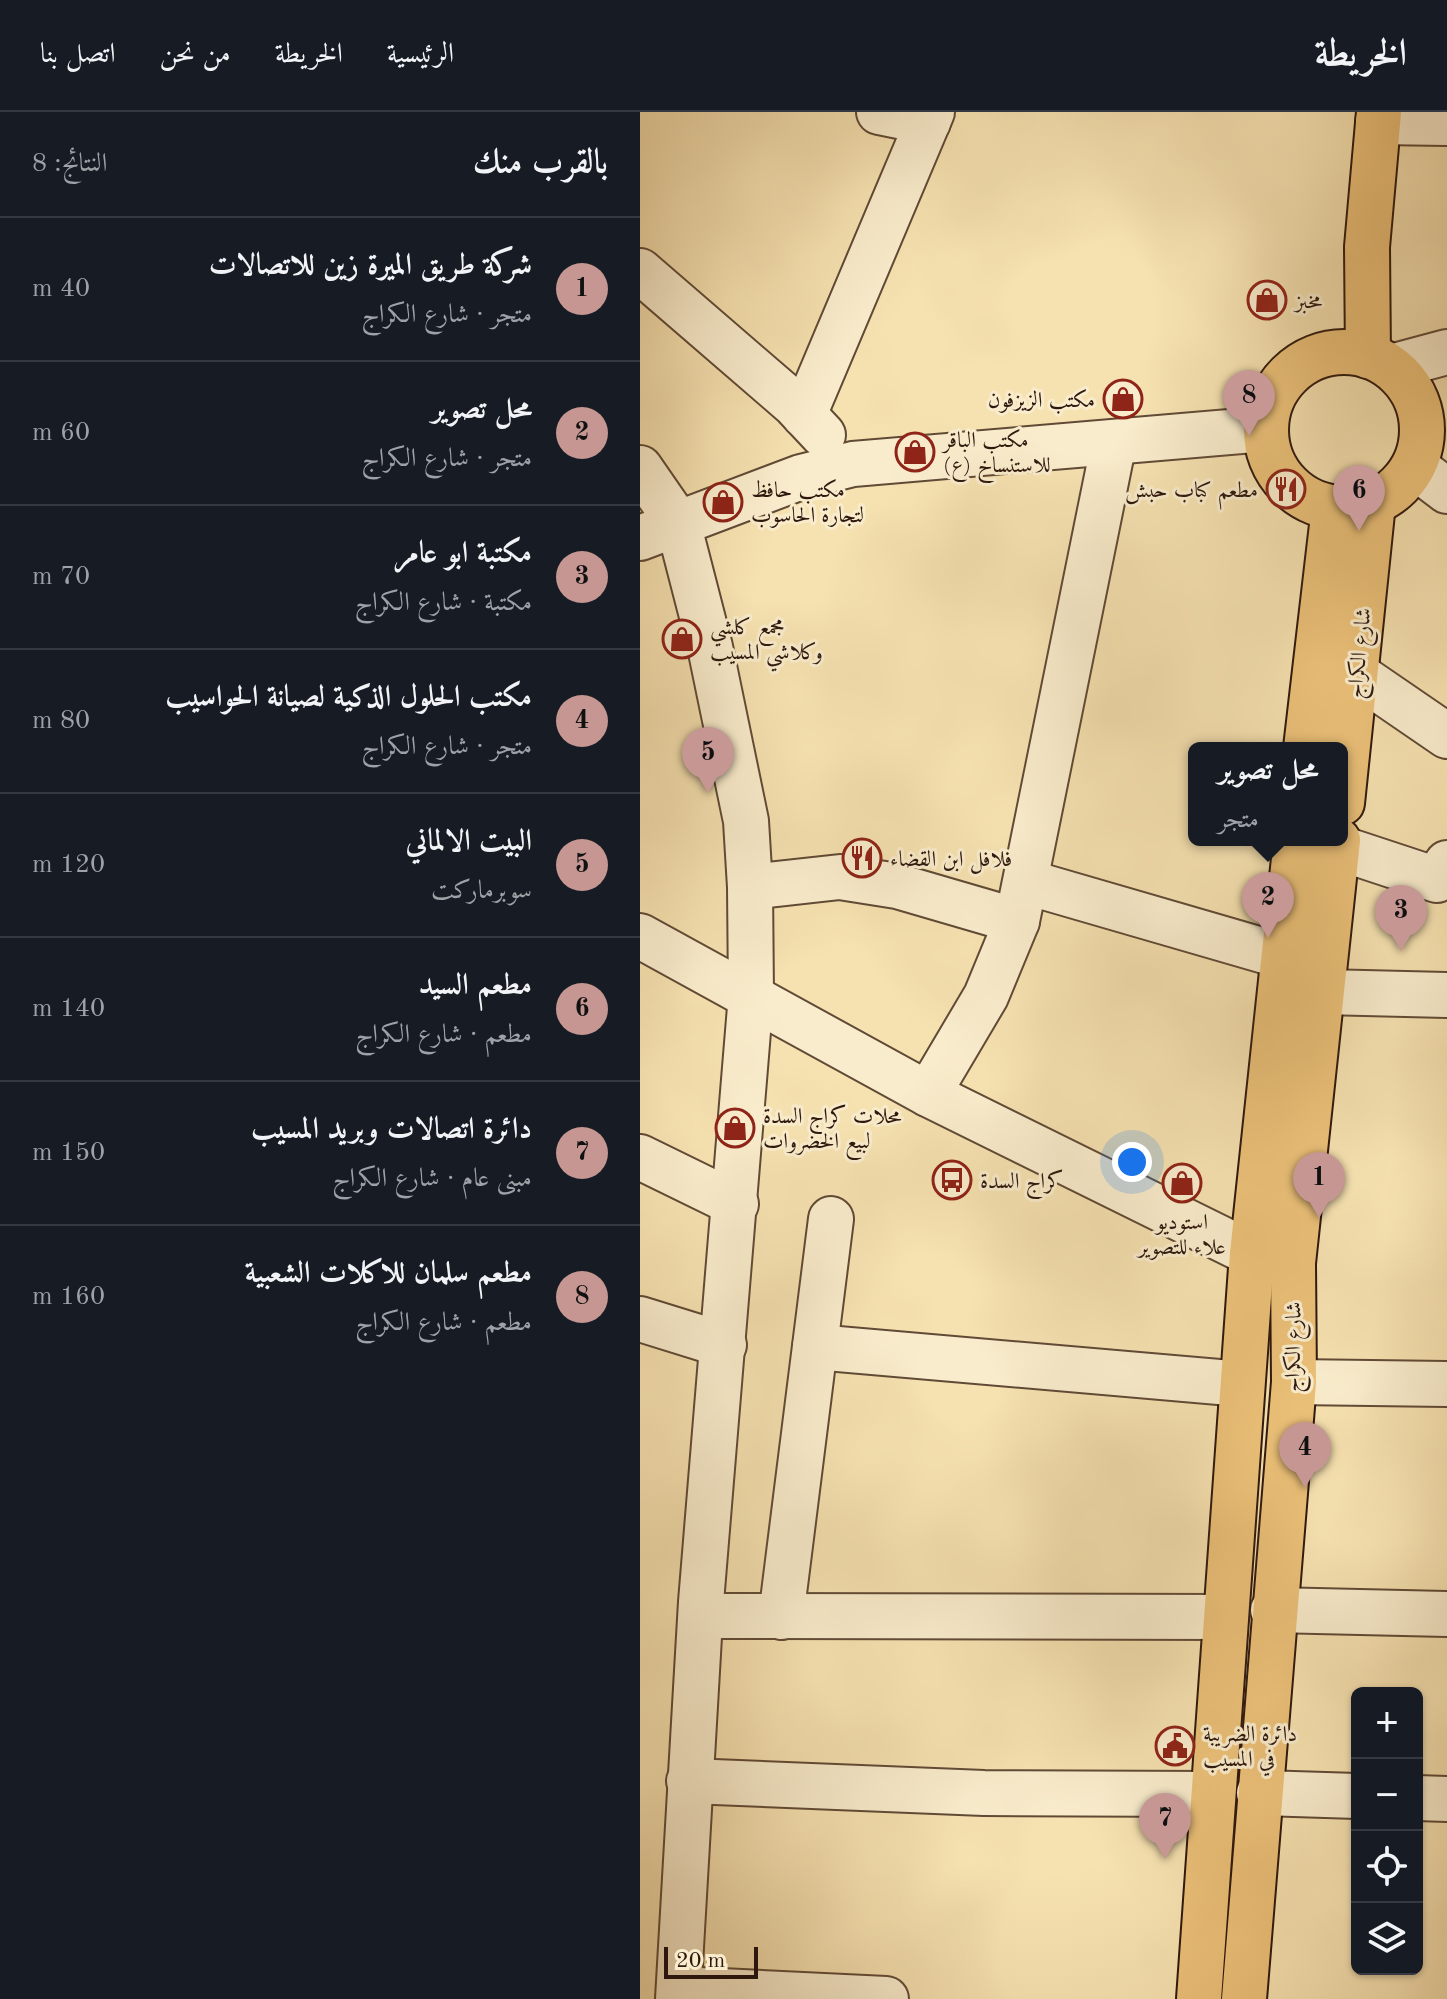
<!DOCTYPE html>
<html lang="ar">
<meta charset="utf-8">
<style>
:root{--surface:#171b24;--page:#20242c;--text:#f1f3f6;--muted:#9ea1a6;--line:#363941;--accent:#c59692}
body{margin:0;font-family:"Old Standard TT",Amiri,serif;background:var(--page);color:var(--text);direction:rtl}
.controls{position:absolute;right:24px;bottom:24px;display:grid;overflow:hidden;border-radius:12px;box-shadow:0 2px 6px #0004}
.controls button{width:72px;height:72px;display:grid;place-items:center;padding:0;border:0;border-bottom:2px solid var(--line);background:var(--surface);color:var(--text);font:40px sans-serif}
.scale{position:absolute;left:24px;bottom:20px;width:94px;box-sizing:border-box;padding-left:8px;border:4px solid #2e180e;border-top:0;font-size:22px;line-height:28px;white-space:nowrap;color:#2e180e;-webkit-text-stroke:6px #f9eccc;paint-order:stroke}
.you{position:absolute;left:492px;top:1050px;width:28px;height:28px;margin:-20px;border:6px solid #fff;border-radius:50%;background:#1a73e8;box-shadow:0 0 0 12px #1a73e833}
.badge{display:grid;place-items:center;width:52px;height:52px;border-radius:50%;background:var(--accent);color:#111;font-size:26px;font-weight:700}
.pin{position:absolute;translate:-50% -66px;filter:drop-shadow(0 2px 4px #0008)}
.pin::after{content:'';position:absolute;top:42px;width:28px;height:24px;background:inherit;clip-path:polygon(0 0,100% 0,50% 100%)}
.popup{position:absolute;left:548px;top:630px;width:160px;height:104px;box-sizing:border-box;display:grid;place-content:center;border-radius:12px;background:var(--surface);filter:drop-shadow(0 2px 6px #0005);font-size:26px;white-space:nowrap;color:var(--muted)}
.popup b{font-size:30px;color:var(--text)}
.popup::after{content:'';position:absolute;left:50%;top:100%;margin-left:-16px;border:16px solid transparent;border-top-color:var(--surface)}
.list{margin:0;padding:0;list-style:none}
h2{display:flex;justify-content:space-between;align-items:center;height:104px;margin:0;padding:0 32px;font-size:34px}
h2 small{font-size:26px;font-weight:400;color:var(--muted)}
.list li{display:grid;grid-template-columns:52px 1fr auto;gap:24px;align-items:center;box-sizing:border-box;height:144px;padding:0 32px;border-top:2px solid var(--line)}
.list b{display:block;font-size:30px;white-space:nowrap}
.list p{margin:0;font-size:26px;white-space:nowrap;color:var(--muted)}
.list em{font-size:26px;font-style:normal;color:var(--muted)}
.icon{flex:none;width:44px;height:44px;fill:none;stroke:currentColor;stroke-width:2;stroke-linecap:round;stroke-linejoin:round}
.map{position:relative;flex:none;width:807px;height:1887px;overflow:hidden;direction:ltr}
header{display:flex;align-items:center;gap:48px;box-sizing:border-box;height:112px;padding:0 40px;background:var(--surface);border-bottom:2px solid var(--line)}
header strong{font-size:38px}
nav{display:flex;gap:44px;margin-inline-start:auto;font-size:28px}
main{display:flex}
aside{flex:1;background:var(--surface)}
.map>svg:first-child{display:block}
</style>
<header>
<strong>الخريطة</strong>
<nav><a>الرئيسية</a><a>الخريطة</a><a>من نحن</a><a>اتصل بنا</a></nav>
</header>
<main>
<div class="map">
<svg width="807" height="1887" viewBox="0 0 807 1887">
<rect width="100%" height="100%" fill="#f6e1b0"/>
<filter id="stains"><feTurbulence type="fractalNoise" baseFrequency=".0025" numOctaves="4"/><feColorMatrix values="0 0 0 0 .2 0 0 0 0 .09 0 0 0 0 .02 0 0 0 .5 -.17"/></filter>
<radialGradient id="worn" r=".72"><stop offset=".6" stop-color="#630" stop-opacity="0"/><stop offset="1" stop-color="#630" stop-opacity=".3"/></radialGradient>
<g fill="none" stroke-linecap="round" stroke-linejoin="round">
<defs>
<g id="minor">
<polyline points="239,0 288,10"/>
<polyline points="738,10 807,11"/>
<polyline points="0,159 154,292 183,323"/>
<polyline points="751,255 807,240"/>
<polyline points="164,303 292,0"/>
<polyline points="774,354 807,379"/>
<polyline points="0,356 38,411 70,535 106,709 110,775 111,883 61,1490 38,1887"/>
<polyline points="0,426 161,365 213,352 625,317"/>
<polyline points="715,561 807,624"/>
<polyline points="697,735 797,768 807,751"/>
<polyline points="387,770 642,844"/>
<polyline points="110,775 200,765 257,774 377,809"/>
<polyline points="0,824 288,982 612,1142 646,1149"/>
<polyline points="683,880 807,883"/>
<polyline points="288,982 346,884 377,809 474,330"/>
<polyline points="0,1045 96,1092"/>
<polyline points="0,1207 84,1233"/>
<polyline points="175,1235 602,1272"/>
<polyline points="654,1270 807,1272"/>
<polyline points="633,1498 807,1502"/>
<polyline points="61,1504 585,1505"/>
<polyline points="141,1505 191,1107"/>
<polyline points="49,1669 344,1681 571,1682"/>
<polyline points="619,1681 717,1684"/>
<polyline points="777,1686 807,1687"/>
<polyline points="39,1877 246,1887"/>
</g>
<g id="major">
<circle cx="704" cy="318" r="78"/>
<polyline points="728,244 727,135 739,0"/>
<polyline points="666,636 694,396"/>
<polyline points="702,691 733,391"/>
<polyline points="559,1887 612,1142 656,728"/>
<polyline points="604,1887 654,1270 653,1151 698,728"/>
</g>
</defs>
<!-- minor casing -->
<use href="#minor" stroke="#604a36" stroke-width="48"/>
<!-- major casing -->
<use href="#major" stroke="#2e180e" stroke-width="48"/>
<!-- minor -->
<use href="#minor" stroke="#f9eccc" stroke-width="44"/>
<!-- major -->
<use href="#major" stroke="#ebc078" stroke-width="44"/>
</g>
<!-- icons -->
<defs>
<symbol id="shop-ring" viewBox="-11 -11 22 22"><circle r="9.5" fill="#f9eccc" stroke="#8f2418" stroke-width="1.5"/><path d="M-5-2.5h2.3a2.7 3.5 0 0 1 5.4 0H5L5.5 6h-11ZM-1.5-2.5h3a1.5 2.3 0 0 0-3 0Z" fill="#8f2418"/></symbol>
<symbol id="restaurant-ring" viewBox="-11 -11 22 22"><circle r="9.5" fill="#f9eccc" stroke="#8f2418" stroke-width="1.5"/><path d="M-5-6h1v4h1v-4h1v4h1v-4h1v5L-1.5 .5V6h-2V.5L-5-1ZM5-6V6H3V1.5H1.5Q1.5-4 5-6Z" fill="#8f2418"/></symbol>
<symbol id="bus-ring" viewBox="-11 -11 22 22"><circle r="9.5" fill="#f9eccc" stroke="#8f2418" stroke-width="1.5"/><path d="M-5-6H5V4H4V6H2V4H-2V6H-4V4H-5ZM-3.5-4V0h7V-4ZM-3.5 1.2v1.5H-2V1.2ZM2 1.2v1.5H3.5V1.2Z" fill="#8f2418"/></symbol>
<symbol id="civic-ring" viewBox="-11 -11 22 22"><circle r="9.5" fill="#f9eccc" stroke="#8f2418" stroke-width="1.5"/><path d="M-.6-6.5H3V-4.5H.6V-3L4-1V1h2V6H-6V1h2V-1L-.6-3ZM-1.2 2.5V6h2.4V2.5Z" fill="#8f2418"/></symbol>
</defs>
<g fill-rule="evenodd">
<use href="#shop-ring" x="605" y="166" width="44" height="44"/>
<use href="#shop-ring" x="461" y="265" width="44" height="44"/>
<use href="#shop-ring" x="253" y="318" width="44" height="44"/>
<use href="#restaurant-ring" x="624" y="355" width="44" height="44"/>
<use href="#shop-ring" x="61" y="368" width="44" height="44"/>
<use href="#shop-ring" x="20" y="505" width="44" height="44"/>
<use href="#restaurant-ring" x="200" y="724" width="44" height="44"/>
<use href="#shop-ring" x="73" y="994" width="44" height="44"/>
<use href="#bus-ring" x="290" y="1046" width="44" height="44"/>
<use href="#shop-ring" x="520" y="1049" width="44" height="44"/>
<use href="#civic-ring" x="513" y="1612" width="44" height="44"/>
</g>
<g text-anchor="middle" stroke-width="6" stroke-linejoin="round" paint-order="stroke">
<!-- poi labels -->
<g font-size="22" fill="#2e180e" stroke="#f9eccc" text-anchor="start">
<text x="655" y="196">مخبز</text>
<text x="455" y="295" text-anchor="end">مكتب الزيزفون</text>
<text x="303" y="335">مكتب الباقر<tspan x="303" dy="25">(ع) للاستنساخ</tspan></text>
<text x="111" y="385">مكتب حافظ<tspan x="111" dy="25">لتجارة الحاسوب</tspan></text>
<text x="618" y="385" text-anchor="end">مطعم كباب حبش</text>
<text x="70" y="522">مجمع كلشي<tspan x="70" dy="25">وكلاشي المسيب</tspan></text>
<text x="250" y="754">فلافل ابن القضاء</text>
<text x="123" y="1011">محلات كراج السدة<tspan x="123" dy="25">لبيع الخضروات</tspan></text>
<text x="340" y="1076">كراج السدة</text>
<text x="542" y="1117" text-anchor="middle">استوديو<tspan x="542" dy="25">علاء للتصوير</tspan></text>
<text x="563" y="1629">دائرة الضريبة<tspan x="563" dy="25">في المسيب</tspan></text>
</g>
<!-- street labels -->
<g font-size="22" fill="#2e180e" stroke="#f9eccc">
<text transform="translate(718 541) rotate(-84)" y="8">شارع الكراج</text>
<text transform="translate(652 1235) rotate(-89)" y="8">شارع الكراج</text>
</g>
</g>
<rect width="100%" height="100%" filter="url(#stains)"/>
<rect width="100%" height="100%" fill="url(#worn)"/>
</svg>
<div class="controls">
<button>+</button>
<button>−</button>
<button><svg class="icon" aria-label="locate" viewBox="0 0 24 24"><circle cx="12" cy="12" r="6"/><path d="M12 2v4M12 18v4M2 12h4M18 12h4"/></svg></button>
<button><svg class="icon" aria-label="layers" viewBox="0 0 24 24"><path d="M12 4l9 5-9 5-9-5zM3 14l9 5 9-5"/></svg></button>
</div>
<div class="scale">20 m</div>
<div class="you"></div>
<div class="pin badge" style="left:679px;top:1106px">1</div>
<div class="pin badge" style="left:628px;top:826px">2</div>
<div class="popup"><b>محل تصوير</b>متجر</div>
<div class="pin badge" style="left:761px;top:839px">3</div>
<div class="pin badge" style="left:665px;top:1376px">4</div>
<div class="pin badge" style="left:68px;top:681px">5</div>
<div class="pin badge" style="left:719px;top:419px">6</div>
<div class="pin badge" style="left:525px;top:1747px">7</div>
<div class="pin badge" style="left:609px;top:324px">8</div>
</div>
<aside>
<h2>بالقرب منك<small>النتائج: 8</small></h2>
<ul class="list">
<li><span class="badge">1</span><div><b>شركة طريق الميرة زين للاتصالات</b><p>متجر · شارع الكراج</p></div><em>40 m</em></li>
<li><span class="badge">2</span><div><b>محل تصوير</b><p>متجر · شارع الكراج</p></div><em>60 m</em></li>
<li><span class="badge">3</span><div><b>مكتبة ابو عامر</b><p>مكتبة · شارع الكراج</p></div><em>70 m</em></li>
<li><span class="badge">4</span><div><b>مكتب الحلول الذكية لصيانة الحواسيب</b><p>متجر · شارع الكراج</p></div><em>80 m</em></li>
<li><span class="badge">5</span><div><b>البيت الالماني</b><p>سوبرماركت</p></div><em>120 m</em></li>
<li><span class="badge">6</span><div><b>مطعم السيد</b><p>مطعم · شارع الكراج</p></div><em>140 m</em></li>
<li><span class="badge">7</span><div><b>دائرة اتصالات وبريد المسيب</b><p>مبنى عام · شارع الكراج</p></div><em>150 m</em></li>
<li><span class="badge">8</span><div><b>مطعم سلمان للاكلات الشعبية</b><p>مطعم · شارع الكراج</p></div><em>160 m</em></li>
</ul>
</aside>
</main>
